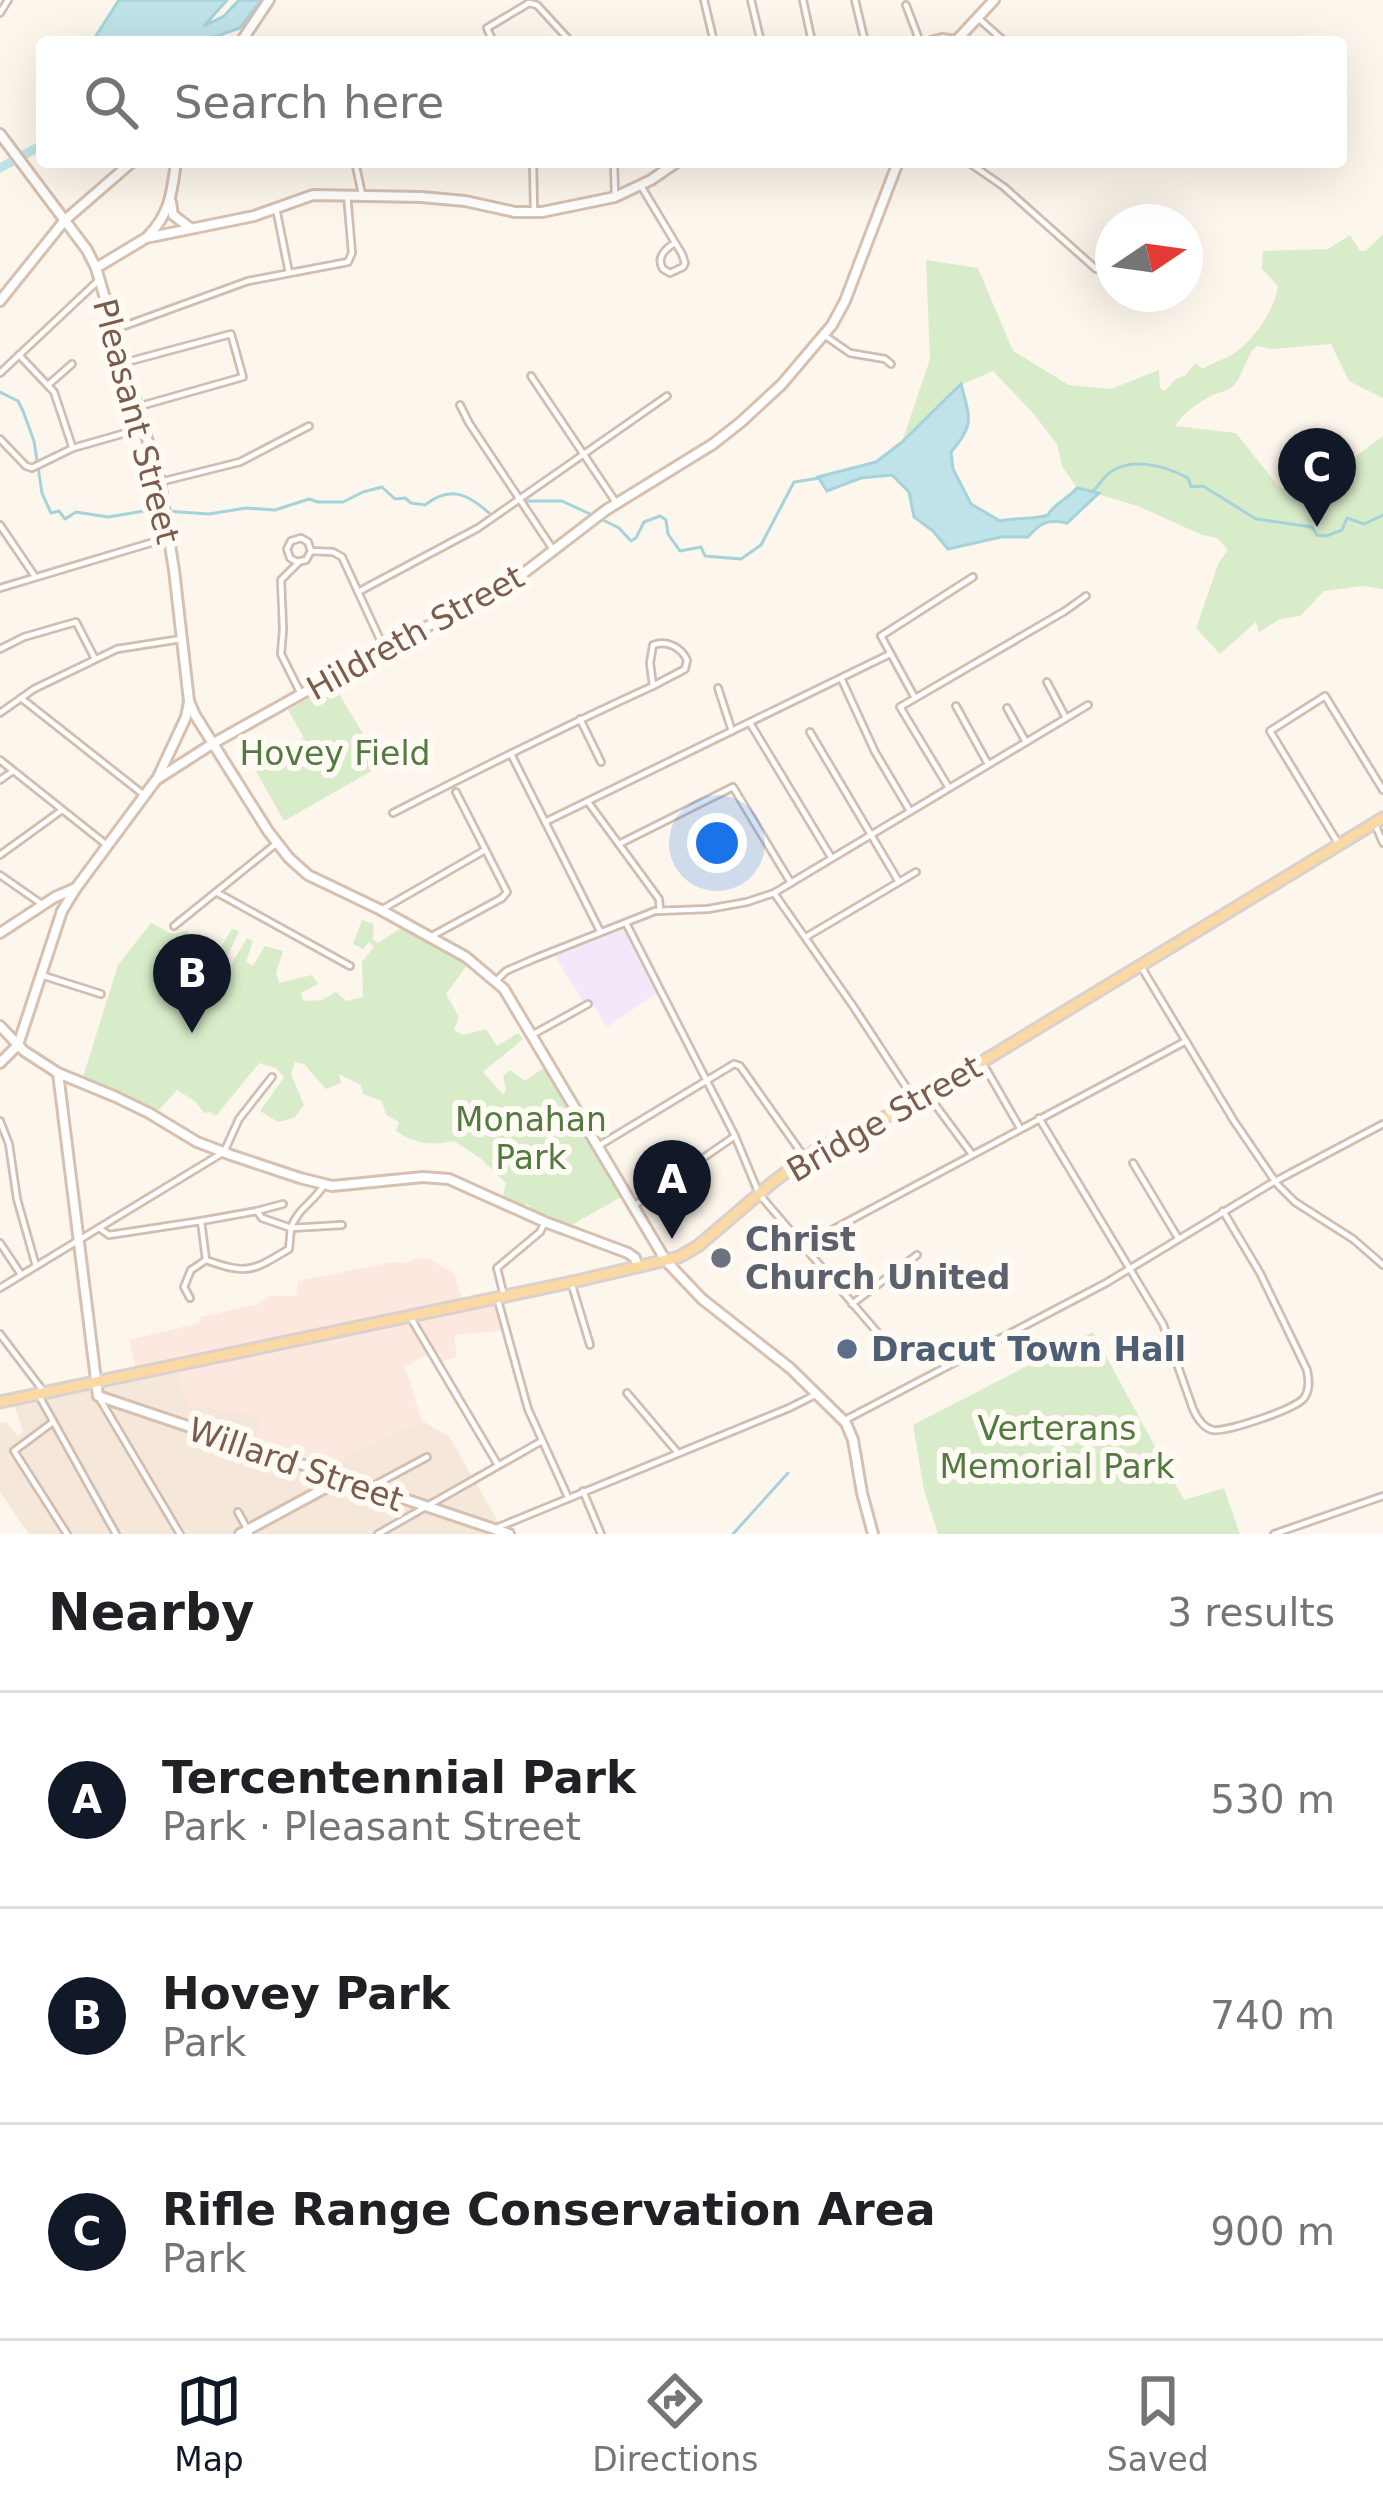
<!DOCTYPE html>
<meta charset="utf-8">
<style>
:root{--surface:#fff;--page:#f2f2f2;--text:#202124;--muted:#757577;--line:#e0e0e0;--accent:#111827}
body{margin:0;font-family:"DejaVu Sans",sans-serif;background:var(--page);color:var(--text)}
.compass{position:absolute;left:1095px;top:204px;width:108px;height:108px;border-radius:50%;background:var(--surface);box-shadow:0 12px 48px #0002;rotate:77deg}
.you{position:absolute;left:717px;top:843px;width:42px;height:42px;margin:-30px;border:9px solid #fff;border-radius:50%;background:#1a73e8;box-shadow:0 0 0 18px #1a73e833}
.badge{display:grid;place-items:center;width:78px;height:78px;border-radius:50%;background:var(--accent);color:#fff;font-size:39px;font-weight:700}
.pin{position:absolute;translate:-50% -99px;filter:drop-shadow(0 3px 6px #0008)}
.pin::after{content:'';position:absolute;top:63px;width:42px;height:36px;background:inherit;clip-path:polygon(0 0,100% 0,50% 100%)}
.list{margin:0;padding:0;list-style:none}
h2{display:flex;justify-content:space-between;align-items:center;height:156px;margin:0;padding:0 48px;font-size:51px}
h2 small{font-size:39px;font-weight:400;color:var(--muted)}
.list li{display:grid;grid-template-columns:78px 1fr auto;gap:36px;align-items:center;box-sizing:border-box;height:216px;padding:0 48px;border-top:3px solid var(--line)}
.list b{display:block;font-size:45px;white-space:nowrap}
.list p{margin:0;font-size:39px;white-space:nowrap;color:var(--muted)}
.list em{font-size:39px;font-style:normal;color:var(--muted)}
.icon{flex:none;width:66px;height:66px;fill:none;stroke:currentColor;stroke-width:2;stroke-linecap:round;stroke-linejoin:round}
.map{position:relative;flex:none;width:1383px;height:1534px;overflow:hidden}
.search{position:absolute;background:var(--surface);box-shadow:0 12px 48px #0002;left:36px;right:36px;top:36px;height:132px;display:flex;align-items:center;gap:30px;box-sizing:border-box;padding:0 42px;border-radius:12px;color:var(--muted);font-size:45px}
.sheet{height:804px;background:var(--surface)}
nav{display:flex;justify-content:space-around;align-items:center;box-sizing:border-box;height:168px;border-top:3px solid var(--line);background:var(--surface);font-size:33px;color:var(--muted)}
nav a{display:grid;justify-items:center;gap:6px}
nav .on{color:var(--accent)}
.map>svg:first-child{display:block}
</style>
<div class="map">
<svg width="1383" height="1534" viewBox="0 0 1383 1534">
<rect width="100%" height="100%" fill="#fdf6ec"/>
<!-- residential -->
<polygon fill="#f5e8da" points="177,1371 189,1405 241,1412 261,1420 255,1443 326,1465 422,1421 449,1436 505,1534 29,1534 0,1492 0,1423 6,1422 18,1436 23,1432 14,1404"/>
<!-- commercial -->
<polygon fill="#fde8e0" points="419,1258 429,1259 454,1273 462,1299 492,1293 502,1331 454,1335 457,1357 440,1362 428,1354 405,1367 422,1421 326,1466 254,1443 260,1420 241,1412 189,1405 177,1371 138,1378 129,1340 199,1323 201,1317 258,1304 267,1296 296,1296 298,1281 393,1262 406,1263"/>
<!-- education -->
<polygon fill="#f3e8fa" points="625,929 657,993 607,1027 590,1000 584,1003 555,956"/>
<!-- green -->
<g fill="#d8ecc9">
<path d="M1383,234V398L1349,381L1331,344L1271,349L1257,346C1244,357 1244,377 1232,387C1227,391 1219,392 1213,395C1199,402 1184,412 1175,426L1236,433L1278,486L1286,490L1292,482L1309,486L1322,482L1383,436V589L1362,586L1324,591L1300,616L1280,619L1259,632L1256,622L1220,654L1196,628L1219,562L1228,550L1217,538L1202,535L1138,506L1077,488L1062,466L1057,444L1032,412L993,371L961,385L902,442L930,359L926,260L978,268L1013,351L1069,385L1111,389L1159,370L1160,388L1165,391L1176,379L1186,375L1195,363L1203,369C1213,362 1220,361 1229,356C1251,345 1275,310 1278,286L1262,269L1263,251L1328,249L1350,235L1360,251H1366Z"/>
<polygon points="333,684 382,765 284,821 253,766 304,738 288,710"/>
<path d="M362,920L374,924L373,939L378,943L401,928L456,954L467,965L446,994L459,1017L454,1030L463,1035L486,1029L497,1046L518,1033L523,1039L483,1072L503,1095L506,1090L503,1076L510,1070L525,1081L545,1067L621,1197L570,1226L534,1213L527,1203L526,1208L502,1200L506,1183L480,1158L454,1141C431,1145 417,1145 396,1131L399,1122L386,1115L382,1101L363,1094L361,1085L339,1074L341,1083L326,1089L304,1064L295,1062L291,1074L304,1105L294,1118L278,1122L260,1111L284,1077L276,1068L259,1063L216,1116L210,1112L204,1113L196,1102L177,1090L159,1110L150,1109L149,1106L83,1077L118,965L151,923L172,934L187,931L193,938L208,941L218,952L232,929L239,931L225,962L231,965L247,938L253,941L246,962L253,966L265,946L283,951L276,973L279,983L312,975L318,984L301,993L303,1001L322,1000L336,992L346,1001L363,997L362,962L374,947L369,942L363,949L353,944Z"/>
<polygon points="1093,1332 1184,1500 1224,1488 1240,1534 938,1534 924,1490 913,1425"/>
</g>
<!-- water -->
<g fill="#bfe3e8" stroke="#a5d3da" stroke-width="3">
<polygon points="119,0 227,0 204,26 224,16 239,0 261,0 240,28 200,42 92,42"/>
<path d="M961,384C970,419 975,424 951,452L953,469L971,504L1000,521C1016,517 1033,520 1048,515C1054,503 1068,499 1077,488L1099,493L1067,523C1048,519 1041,522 1028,537H1001L948,549L933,531L914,517L909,492L892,475L861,478L827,491L818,477L876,462L902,442Z"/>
</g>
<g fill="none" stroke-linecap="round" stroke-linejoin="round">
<!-- stream -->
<g stroke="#a5d3da" stroke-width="3">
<path d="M0,392L18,401L23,411L34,441L42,493L51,513L59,511L65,519L76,512L108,517L150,510L209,514L246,508L275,510L309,499L318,502H343L363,492L382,487L395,499L405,498L411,503L425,505C450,485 468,494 489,513"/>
<path d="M1092,492C1097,488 1100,482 1105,477C1126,455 1164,465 1188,478L1191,487L1203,486L1256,519L1312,527L1317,535L1326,536L1342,530L1347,518L1364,524L1383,515"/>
<polyline points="528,501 562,501 590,514"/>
<polyline points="603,520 619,528 631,541 636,538 644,522 660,516 666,520 668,534 680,551 701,547 705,556 741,559 761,545 794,482 820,478"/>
<polyline points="733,1534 788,1473"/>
</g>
<!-- river -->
<polyline stroke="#bfe3e8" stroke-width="9" points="0,168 42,145"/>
<defs>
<g id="street">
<polyline points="704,0 714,42"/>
<polyline points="751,0 761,42"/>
<polyline points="803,0 812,42"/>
<polyline points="855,0 865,42"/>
<polyline points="906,5 920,42"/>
<polyline points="0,13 8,0"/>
<polyline points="977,17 1005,42"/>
<polyline points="493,42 487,28 529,3 537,5 571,42"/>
<polyline points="355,162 362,194"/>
<polyline points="533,162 534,210"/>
<polyline points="614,162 615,197"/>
<polyline points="968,162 1004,187 1096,269 1107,265 1113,259"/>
<path d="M641,186L682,254L685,263L683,267L670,273L663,269C656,257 665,249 675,243"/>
<polyline points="276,208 289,273"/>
<polyline points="116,329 248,281 348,262 352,253 347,194"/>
<polyline points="824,335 850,353 885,359 891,364"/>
<polyline points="19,355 54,392 72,446"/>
<polyline points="127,362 231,334 243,377 137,407"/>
<polyline points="0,373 100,279"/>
<polyline points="531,376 615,501"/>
<polyline points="48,385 72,364"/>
<polyline points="460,405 469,423 554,551"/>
<polyline points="0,439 26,466 32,468 73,448 143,428"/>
<polyline points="160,482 240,462 309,426"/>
<polyline points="0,525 34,575"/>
<polyline points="311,551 306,560 297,562 290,558 287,549 291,541 301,538 308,542 311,551 333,552 342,557 384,648"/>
<polyline points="0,588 167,538"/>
<polyline points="358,592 478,528 667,396"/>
<polyline points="283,628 281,580 299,562"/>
<polyline points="283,630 281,654 300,692"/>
<polyline points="0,649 24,637 76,622 94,657"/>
<polyline points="841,678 875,752 910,811"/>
<polyline points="1047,682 1066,718"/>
<polyline points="718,688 732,731"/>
<polyline points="21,698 144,795"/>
<polyline points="915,698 881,636 973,577"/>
<polyline points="956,706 988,764"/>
<polyline points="1007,708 1026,742"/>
<polyline points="0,713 34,689 117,649 181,639"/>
<polyline points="580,719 601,762"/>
<polyline points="750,723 831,857"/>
<polyline points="511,754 600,931"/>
<polyline points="0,760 108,846"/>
<polyline points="0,780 13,771"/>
<polyline points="949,788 900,707 1065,611 1086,596"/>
<polyline points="588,802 659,899 660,911"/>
<path d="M393,813C479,769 565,726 653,686C664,680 674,675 685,669L687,660C681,647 667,640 653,645L650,663L653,686"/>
<polyline points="545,822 890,654"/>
<polyline points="1375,824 1383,843"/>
<polyline points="1338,843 1270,731 1325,696 1383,790"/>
<polyline points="619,844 733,787 791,883"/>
<polyline points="0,855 62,810"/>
<polyline points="0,875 43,905"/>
<polyline points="899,882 916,872"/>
<polyline points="216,892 350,966"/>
<polyline points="774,893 853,1006 916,1102"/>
<polyline points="381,910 485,850"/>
<polyline points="626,923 735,1136 759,1194 883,1339"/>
<polyline points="174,926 277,843"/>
<polyline points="432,936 502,898 507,892 456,792"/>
<polyline points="806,937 899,882 810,732"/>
<polyline points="1140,965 1234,1121 1277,1184 1295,1202 1353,1239 1383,1265"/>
<polyline points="41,975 101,994"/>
<polyline points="496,981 506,971 536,958 655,911 708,909 747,902 774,893 1088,705"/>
<polyline points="532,1035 588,1004"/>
<polyline points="982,1062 1020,1128"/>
<polyline points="928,1095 971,1153"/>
<path d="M1039,1118L1163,1324L1193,1409C1197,1418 1203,1428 1213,1430C1227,1432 1296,1409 1304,1398C1310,1390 1309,1380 1307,1370L1260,1273L1223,1211"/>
<polyline points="0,1121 9,1144 17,1199 36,1266"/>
<polyline points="600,1145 734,1064 740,1066 805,1158"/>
<polyline points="1133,1163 1178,1238"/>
<polyline points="632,1207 735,1136"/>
<polyline points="257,1211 283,1204"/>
<path d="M201,1221L257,1211L262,1218L291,1228C297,1209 314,1202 324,1185"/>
<path d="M99,1228L109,1235L201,1221L206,1260C248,1275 252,1271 289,1249L291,1228L342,1225"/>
<polyline points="0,1243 20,1273"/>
<polyline points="802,1246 1186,1041"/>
<polyline points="571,1282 590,1345"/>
<polyline points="0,1288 224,1152 239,1119 272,1077"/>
<polyline points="504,1296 497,1268 540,1232 545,1222"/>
<polyline points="497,1297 528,1409 567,1495"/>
<polyline points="190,1298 184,1287 191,1270 206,1260"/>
<polyline points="852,1304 917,1255"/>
<polyline points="409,1315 498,1465"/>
<polyline points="0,1334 44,1392"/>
<polyline points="627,1393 678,1453"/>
<polyline points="38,1394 116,1534"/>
<polyline points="98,1396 180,1534"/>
<polyline points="847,1419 1106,1283 1270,1184 1383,1124"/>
<polyline points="53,1422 14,1451 67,1534"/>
<polyline points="373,1486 427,1457"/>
<polyline points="583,1491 601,1534"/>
<polyline points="238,1512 250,1534"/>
<polyline points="494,1529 789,1408 815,1395"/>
<polyline points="378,1534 540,1442"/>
<polyline points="1274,1534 1383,1496"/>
</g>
<g id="secondary">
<polyline points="241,42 269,0"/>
<polyline points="931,42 942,39 956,41"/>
<polyline points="955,42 994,0"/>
<polyline points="0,134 87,250 96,268 160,482 174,570 189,701 195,715 268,831 289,858 308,875 381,910 466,957 504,989 666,1261 702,1299 790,1368 846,1423 853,1440 862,1493 873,1534"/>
<polyline points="171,202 173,215 189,227"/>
<path d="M148,236C170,214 172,192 176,162"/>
<polyline points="96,268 146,238 254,216 313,195 421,197 465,201 515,212 542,212 615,197 651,180 677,162"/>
<polyline points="0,301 65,220 132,162"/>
<polyline points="158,777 186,717 189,702"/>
<polyline points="0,933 55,897 76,888"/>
<polyline points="0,1026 24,1051 58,1073 116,1097 149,1113 197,1142 231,1155 300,1178 332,1186 423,1177 449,1179 545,1222 628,1253 635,1258 638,1267"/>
<polyline points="0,1063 18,1045 62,911 76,888 156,780 212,744 362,660 508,585 606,510 713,444 741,422 782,384 832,325 845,301 898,162"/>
<polyline points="58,1073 98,1396 509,1534"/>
<polyline points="240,1534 340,1480"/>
</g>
<polyline id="primary" points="0,1402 577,1281 679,1257 698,1246 773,1182 815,1151 916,1102 1383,818"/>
</defs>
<!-- street casing -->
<use href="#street" stroke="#d1beb0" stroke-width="10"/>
<!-- secondary casing -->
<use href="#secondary" stroke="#d6c0b0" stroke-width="14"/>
<!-- primary casing -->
<use href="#primary" stroke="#dad1cd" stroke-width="15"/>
<!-- street -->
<use href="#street" stroke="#fff" stroke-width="4.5"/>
<!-- secondary -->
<use href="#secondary" stroke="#fff" stroke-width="8"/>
<!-- primary -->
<use href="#primary" stroke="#fbd9a5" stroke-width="9"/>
</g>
<!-- markers -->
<circle fill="#6b7280" stroke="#fffaf3" stroke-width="4.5" cx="721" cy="1258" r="12"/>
<circle fill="#5c6f8a" stroke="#fffaf3" stroke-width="4.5" cx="847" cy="1349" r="12"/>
<g text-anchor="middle" stroke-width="12" stroke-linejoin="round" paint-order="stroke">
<!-- street labels -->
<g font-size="33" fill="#7a5c4d" stroke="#fffaf3">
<text transform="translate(137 421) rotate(75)" y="12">Pleasant Street</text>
<text transform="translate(415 632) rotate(-29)" y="12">Hildreth Street</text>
<text transform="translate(884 1118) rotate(-30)" y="12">Bridge Street</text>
<text transform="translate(296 1464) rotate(19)" y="12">Willard Street</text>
</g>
<!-- park labels -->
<g font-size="33" fill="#537a41" stroke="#fffaf3">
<text x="335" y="765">Hovey Field</text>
<text x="531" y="1131">Monahan<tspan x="531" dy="38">Park</tspan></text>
<text x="1057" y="1440">Verterans<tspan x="1057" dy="38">Memorial Park</tspan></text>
</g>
<!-- worship labels -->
<g font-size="33" font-weight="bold" fill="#5b616d" stroke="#fffaf3" text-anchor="start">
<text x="745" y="1251">Christ<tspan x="745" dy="38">Church United</tspan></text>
</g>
<!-- service labels -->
<g font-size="33" font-weight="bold" fill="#4e5e75" stroke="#fffaf3" text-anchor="start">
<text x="871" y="1361">Dracut Town Hall</text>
</g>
</g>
</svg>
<svg class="compass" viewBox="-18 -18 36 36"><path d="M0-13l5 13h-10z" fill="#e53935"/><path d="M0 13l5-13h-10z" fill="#757577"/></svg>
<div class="you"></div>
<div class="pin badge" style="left:672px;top:1239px">A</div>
<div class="pin badge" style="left:192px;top:1033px">B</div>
<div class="pin badge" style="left:1317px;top:527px">C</div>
<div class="search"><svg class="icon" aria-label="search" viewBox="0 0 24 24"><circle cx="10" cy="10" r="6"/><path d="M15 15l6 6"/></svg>Search here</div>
</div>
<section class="sheet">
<h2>Nearby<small>3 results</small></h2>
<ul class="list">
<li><span class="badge">A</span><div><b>Tercentennial Park</b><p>Park · Pleasant Street</p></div><em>530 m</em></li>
<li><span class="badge">B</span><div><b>Hovey Park</b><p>Park</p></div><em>740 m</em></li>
<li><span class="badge">C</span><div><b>Rifle Range Conservation Area</b><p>Park</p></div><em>900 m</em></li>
</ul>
</section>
<nav>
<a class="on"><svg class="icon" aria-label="map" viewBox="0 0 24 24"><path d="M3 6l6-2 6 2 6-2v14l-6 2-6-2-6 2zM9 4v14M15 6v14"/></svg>Map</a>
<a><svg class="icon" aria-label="directions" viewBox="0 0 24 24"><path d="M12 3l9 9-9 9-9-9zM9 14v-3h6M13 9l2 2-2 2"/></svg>Directions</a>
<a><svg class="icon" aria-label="saved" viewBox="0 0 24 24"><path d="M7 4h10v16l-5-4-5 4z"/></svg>Saved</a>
</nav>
